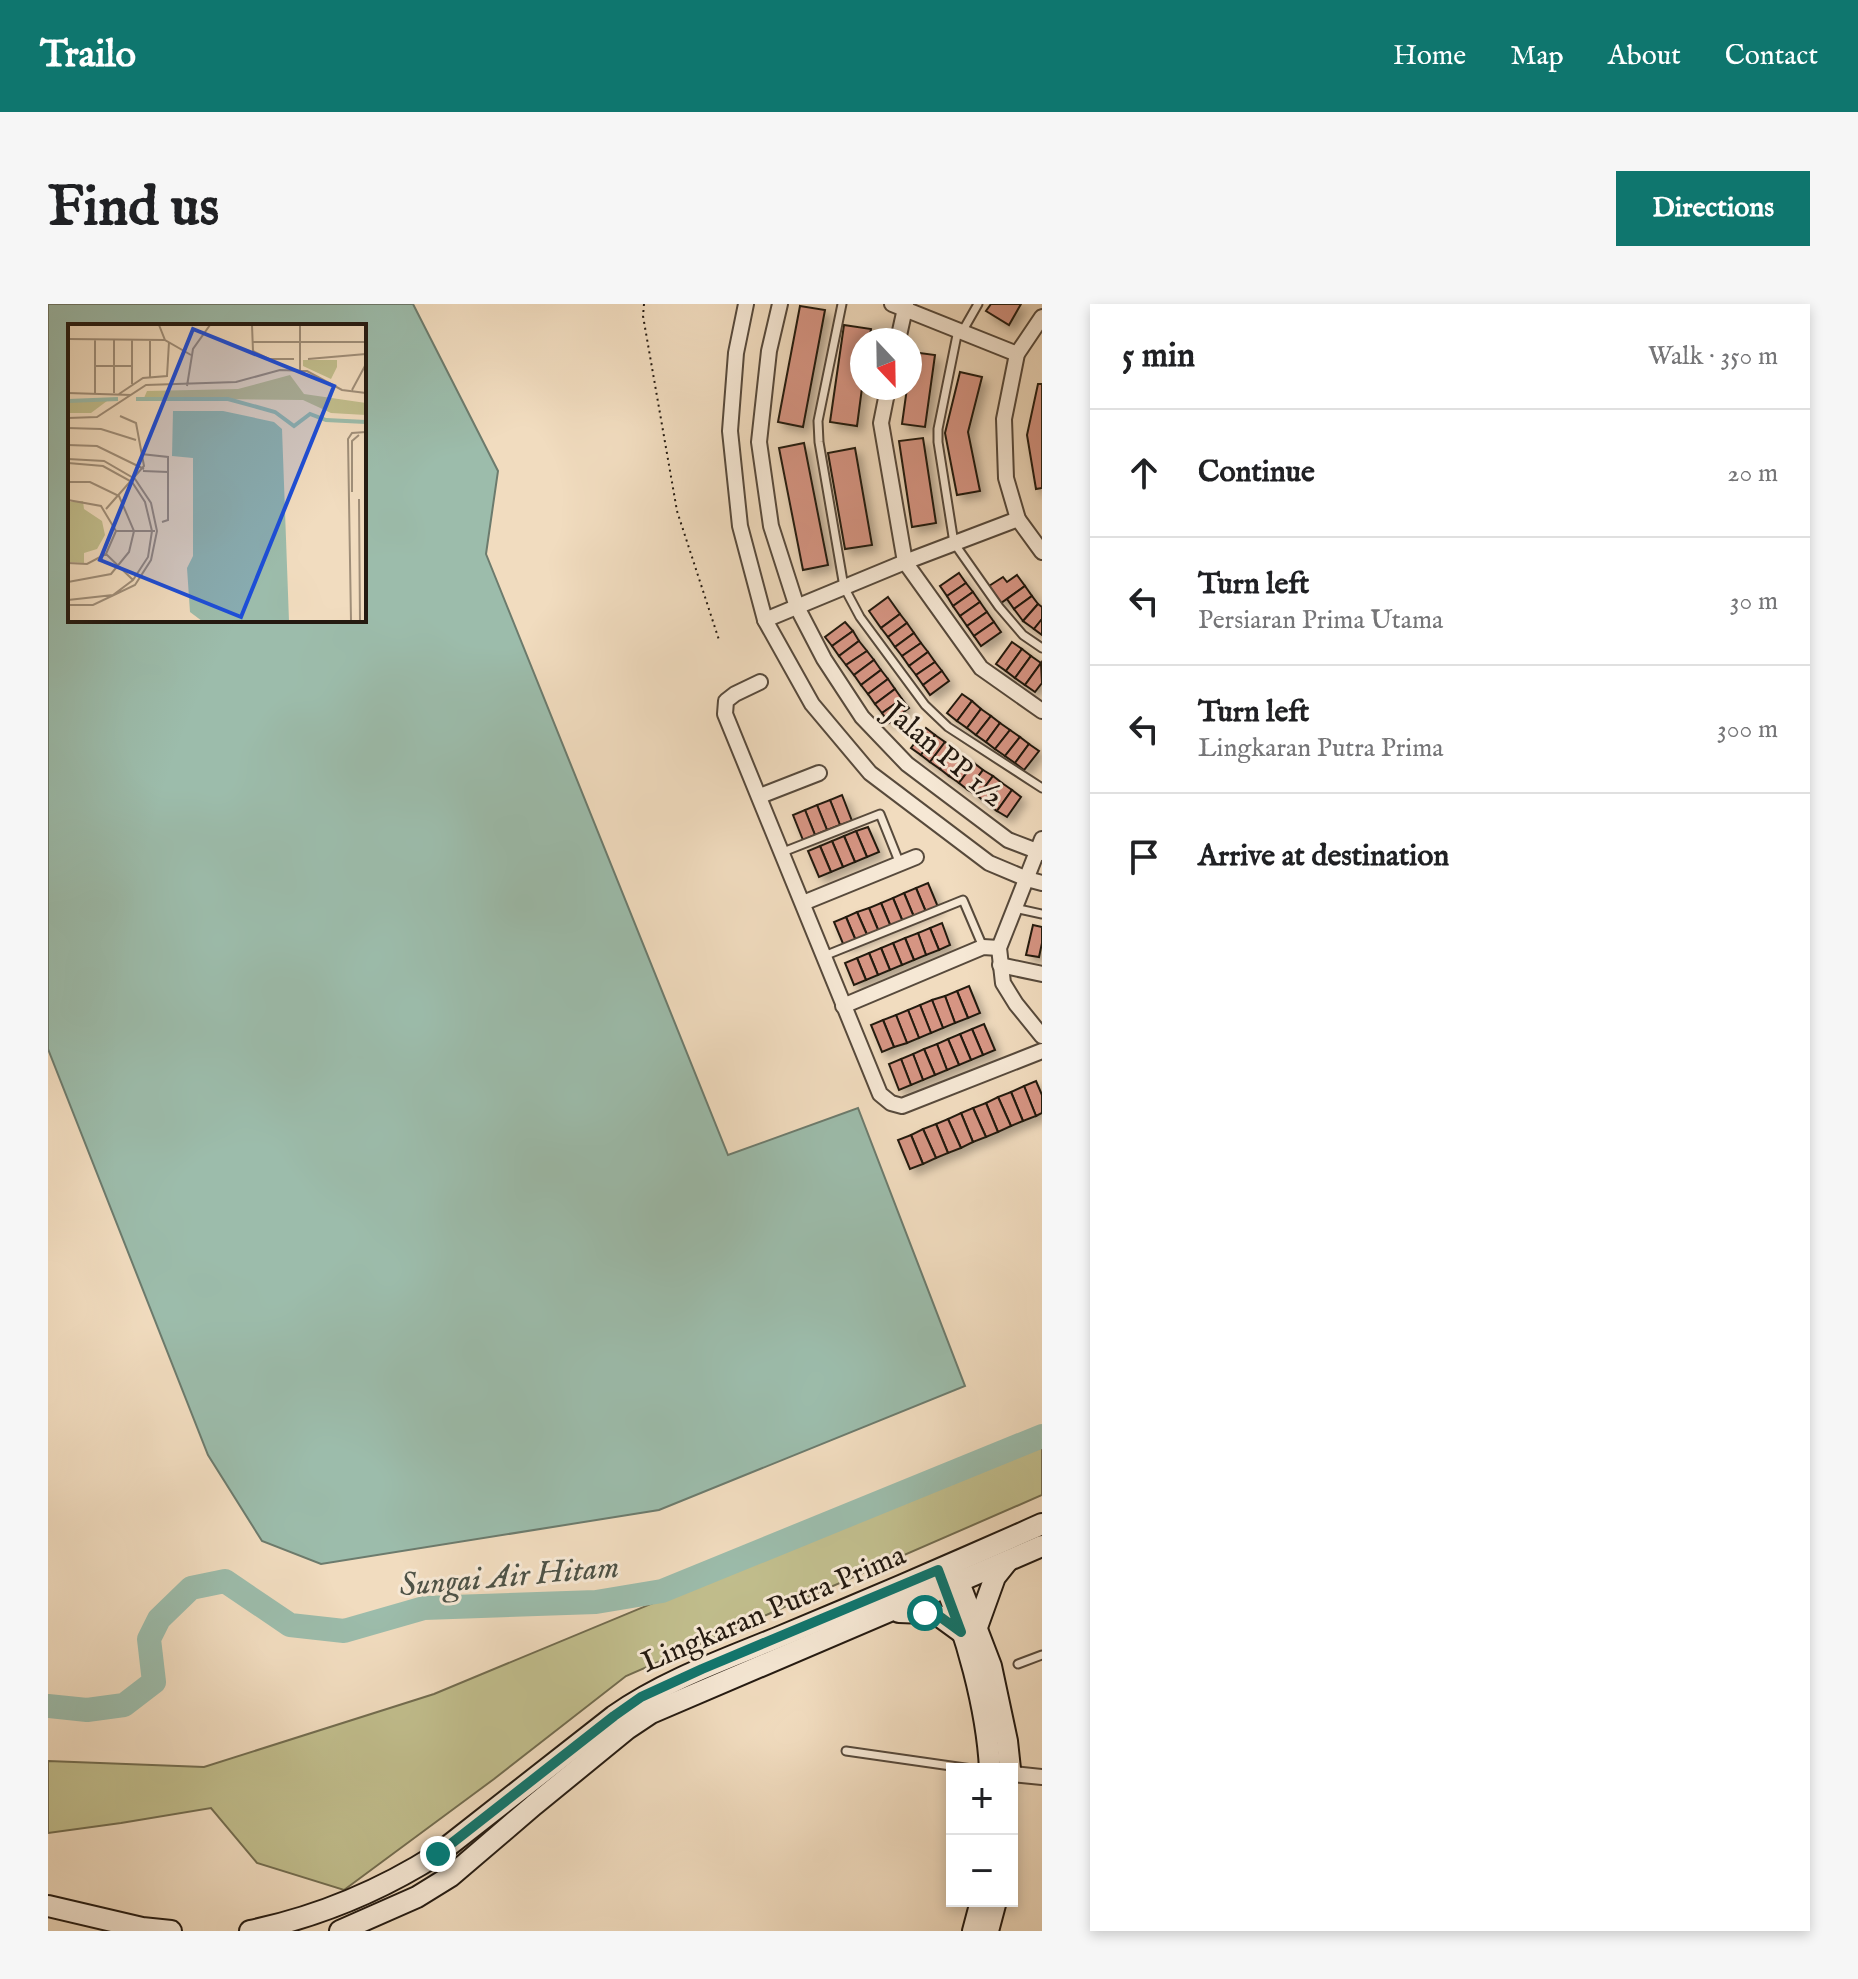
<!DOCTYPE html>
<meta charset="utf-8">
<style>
:root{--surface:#fff;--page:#f6f6f6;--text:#202124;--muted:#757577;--line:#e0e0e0;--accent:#0f766e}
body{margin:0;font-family:"IM FELL English",serif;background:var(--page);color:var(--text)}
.controls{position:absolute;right:24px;bottom:24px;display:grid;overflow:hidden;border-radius:0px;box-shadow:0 4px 12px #0003}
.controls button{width:72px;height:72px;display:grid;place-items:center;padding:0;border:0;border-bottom:2px solid var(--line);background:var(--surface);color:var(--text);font:40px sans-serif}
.compass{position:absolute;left:802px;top:24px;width:72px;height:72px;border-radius:50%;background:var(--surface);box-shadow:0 4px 12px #0003;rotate:158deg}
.stop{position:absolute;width:24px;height:24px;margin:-18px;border:6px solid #0f766e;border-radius:50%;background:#fff}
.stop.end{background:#0f766e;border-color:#fff;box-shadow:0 2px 8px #0008}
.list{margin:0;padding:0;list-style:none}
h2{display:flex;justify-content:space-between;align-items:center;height:104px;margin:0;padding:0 32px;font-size:34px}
h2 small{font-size:26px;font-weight:400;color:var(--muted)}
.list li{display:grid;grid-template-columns:52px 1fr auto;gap:24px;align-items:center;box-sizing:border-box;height:128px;padding:0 32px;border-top:2px solid var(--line)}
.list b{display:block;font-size:30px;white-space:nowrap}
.list p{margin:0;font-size:26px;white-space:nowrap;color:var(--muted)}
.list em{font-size:26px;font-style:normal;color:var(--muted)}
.icon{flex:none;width:44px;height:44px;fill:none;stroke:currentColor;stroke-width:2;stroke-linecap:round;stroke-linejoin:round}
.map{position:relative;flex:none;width:994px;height:1627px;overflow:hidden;border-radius:0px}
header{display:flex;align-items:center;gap:48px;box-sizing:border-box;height:112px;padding:0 40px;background:var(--accent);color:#fff}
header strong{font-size:38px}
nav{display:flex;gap:44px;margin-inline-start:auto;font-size:28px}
.intro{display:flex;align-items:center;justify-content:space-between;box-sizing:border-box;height:192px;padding:0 48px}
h1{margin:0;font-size:56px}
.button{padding:20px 36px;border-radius:0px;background:var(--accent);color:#fff;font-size:28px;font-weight:700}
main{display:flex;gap:48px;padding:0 48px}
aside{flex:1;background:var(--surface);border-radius:0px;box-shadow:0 4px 12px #0003}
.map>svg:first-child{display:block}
</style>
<header>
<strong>Trailo</strong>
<nav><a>Home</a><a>Map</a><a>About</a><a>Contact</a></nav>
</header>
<div class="intro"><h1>Find us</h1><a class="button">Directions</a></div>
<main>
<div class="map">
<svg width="994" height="1627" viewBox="0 0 994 1627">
<defs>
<filter id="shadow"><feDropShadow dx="5.5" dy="5.5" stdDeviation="4" flood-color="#0004"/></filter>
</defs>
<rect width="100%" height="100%" fill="#f1dcbf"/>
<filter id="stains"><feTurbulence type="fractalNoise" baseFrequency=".0025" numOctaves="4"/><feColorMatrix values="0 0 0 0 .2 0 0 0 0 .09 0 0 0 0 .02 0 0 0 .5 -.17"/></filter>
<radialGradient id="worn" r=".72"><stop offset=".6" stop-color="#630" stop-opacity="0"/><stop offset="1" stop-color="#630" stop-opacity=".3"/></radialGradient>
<!-- green -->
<polygon fill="#c1be8d" stroke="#726c4f" stroke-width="2" points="994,1143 994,1191 578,1372 446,1475 296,1586 209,1559 163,1504 73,1519 0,1529 0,1457 156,1463 386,1390 851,1197"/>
<!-- water -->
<path fill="#9cbcab" stroke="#6c7b6d" stroke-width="2" fill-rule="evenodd" d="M0,0H365L450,167L438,250L680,851L810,804L917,1082L611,1206L273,1260L214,1237L160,1151L0,745ZM22,22H316V316H22Z"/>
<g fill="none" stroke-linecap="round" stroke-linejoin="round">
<!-- river -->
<polyline stroke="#9cbcab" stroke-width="24" points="0,1402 39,1406 76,1401 106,1378 101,1335 111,1315 143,1284 177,1277 242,1321 296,1327 376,1304 548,1298 614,1287 994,1132"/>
</g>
<!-- building -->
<g fill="#d69583" stroke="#241a11" stroke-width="2" filter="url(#shadow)">
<polygon points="943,0 973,0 961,21 938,7"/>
<polygon points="752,2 777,6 755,123 730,118"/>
<polygon points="796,21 823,25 821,36 814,36 814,84 809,122 782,118"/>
<polygon points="864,48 887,51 877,123 854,120 859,84 862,84"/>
<polygon points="912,68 934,73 920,128 932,187 909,191 897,129"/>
<polygon points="990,80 994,80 994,184 988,185 979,131"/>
<polygon points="875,134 888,219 864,223 851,137"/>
<polygon points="756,139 780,261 755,266 731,144"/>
<polygon points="807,144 824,241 797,245 780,149"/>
<polygon points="911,269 918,279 899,292 892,282"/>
<polygon points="969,271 977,282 953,299 941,282 955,273 959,278"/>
<polygon points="918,279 925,288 905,302 899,292"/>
<polygon points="977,282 984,292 966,305 959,295"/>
<polygon points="925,288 932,298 912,312 905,302"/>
<polygon points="984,292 990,300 975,317 966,305"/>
<polygon points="840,293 852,310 833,324 821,307"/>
<polygon points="932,298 939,308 919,322 912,312"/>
<polygon points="990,300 994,303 994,315 986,325 975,317"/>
<polygon points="939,308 946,318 926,332 919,322"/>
<polygon points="852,310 859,319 840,333 833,324"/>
<polygon points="994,315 994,331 986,325"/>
<polygon points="797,318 805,327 784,342 777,333"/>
<polygon points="946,318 953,328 933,342 926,332"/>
<polygon points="859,319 866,329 847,343 840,333"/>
<polygon points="805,327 811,337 791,352 784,342"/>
<polygon points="866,329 873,339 854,352 847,343"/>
<polygon points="811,337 819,347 798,361 791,352"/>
<polygon points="964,338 974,345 958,367 948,360"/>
<polygon points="873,339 880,348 861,362 854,352"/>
<polygon points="974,345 983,352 967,374 958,367"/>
<polygon points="819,347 826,356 806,371 798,361"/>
<polygon points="880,348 887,358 868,371 861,362"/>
<polygon points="983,352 993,359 977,381 967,374"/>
<polygon points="826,356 833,366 813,381 806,371"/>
<polygon points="887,358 894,367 875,381 868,371"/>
<polygon points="993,359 994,379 987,388 977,381"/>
<polygon points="833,366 840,375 820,390 813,381"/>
<polygon points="894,367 901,377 882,391 875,381"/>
<polygon points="840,375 847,385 827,400 820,390"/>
<polygon points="847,385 854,395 834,409 827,400"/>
<polygon points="914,390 924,397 909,417 899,409"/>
<polygon points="854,395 861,404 841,419 834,409"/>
<polygon points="924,397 933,405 919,424 909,417"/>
<polygon points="933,405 943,412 928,431 919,424"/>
<polygon points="943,412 952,419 938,438 928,431"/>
<polygon points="952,419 962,426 947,445 938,438"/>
<polygon points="878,424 887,431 873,451 863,444"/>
<polygon points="962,426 972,433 957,452 947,445"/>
<polygon points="887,431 897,438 882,458 873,451"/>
<polygon points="972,433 981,440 967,459 957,452"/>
<polygon points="897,438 906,444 892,465 882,458"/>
<polygon points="981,440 991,447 976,466 967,459"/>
<polygon points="906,444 916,452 901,472 892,465"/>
<polygon points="916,452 926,459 911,479 901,472"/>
<polygon points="926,459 935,466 920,486 911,479"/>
<polygon points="935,466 945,472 930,492 920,486"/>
<polygon points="945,472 954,479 939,500 930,492"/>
<polygon points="954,479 964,486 949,507 939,500"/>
<polygon points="964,486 973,493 959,513 949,507"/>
<polygon points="794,491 804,517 792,521 782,496"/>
<polygon points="782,496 792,521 779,526 769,501"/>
<polygon points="769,501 779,526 767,531 757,506"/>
<polygon points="757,506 767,531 755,536 745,511"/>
<polygon points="820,523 831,548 819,553 808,527"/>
<polygon points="808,527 819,553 807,558 796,532"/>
<polygon points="796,532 807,558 795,563 784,537"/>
<polygon points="784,537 795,563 783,568 772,542"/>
<polygon points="772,542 783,568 771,573 760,547"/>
<polygon points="880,579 890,603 878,608 868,584"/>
<polygon points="868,584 878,608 866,613 856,589"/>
<polygon points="856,589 866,613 855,618 845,594"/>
<polygon points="845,594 855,618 843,623 833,599"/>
<polygon points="833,599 843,623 831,628 821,604"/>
<polygon points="821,604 831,628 820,633 809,608"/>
<polygon points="809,608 820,633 808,637 798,613"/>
<polygon points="798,613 808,637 796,642 786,618"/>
<polygon points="894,619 902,641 891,646 882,624"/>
<polygon points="985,621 994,623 994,639 991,653 978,651"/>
<polygon points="882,624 891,646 878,651 870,629"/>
<polygon points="870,629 878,651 866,656 857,634"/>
<polygon points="857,634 866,656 854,661 845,639"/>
<polygon points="845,639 854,661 842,666 833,644"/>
<polygon points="833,644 842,666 830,671 821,649"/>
<polygon points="821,649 830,671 818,676 809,654"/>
<polygon points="809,654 818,676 806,681 797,659"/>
<polygon points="921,682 932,709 920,714 909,687"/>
<polygon points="909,687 920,714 907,719 897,692"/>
<polygon points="897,692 907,719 895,724 884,696"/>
<polygon points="884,696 895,724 883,729 872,701"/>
<polygon points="872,701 883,729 871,734 860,706"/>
<polygon points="860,706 871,734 859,739 848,711"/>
<polygon points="848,711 859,739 846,743 835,716"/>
<polygon points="835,716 846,743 834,748 823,721"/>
<polygon points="936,720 947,746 935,751 924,725"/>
<polygon points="924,725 935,751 923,756 912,730"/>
<polygon points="912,730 923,756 911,761 900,735"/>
<polygon points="900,735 911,761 899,766 889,740"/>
<polygon points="889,740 899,766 887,771 876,745"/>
<polygon points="876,745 887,771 875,776 865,750"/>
<polygon points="865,750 875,776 863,781 853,755"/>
<polygon points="853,755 863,781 851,786 841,760"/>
<polygon points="988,777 994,791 994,809 988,812 976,782"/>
<polygon points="976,782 988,812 975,817 963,788"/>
<polygon points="963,788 975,817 963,822 950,793"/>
<polygon points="950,793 963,822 950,828 938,799"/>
<polygon points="938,799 950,828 938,833 925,804"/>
<polygon points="925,804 938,833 925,838 913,809"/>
<polygon points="913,809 925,838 913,844 900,815"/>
<polygon points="900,815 913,844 900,849 888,820"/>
<polygon points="888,820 900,849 888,854 875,825"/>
<polygon points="875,825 888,854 875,860 863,831"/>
<polygon points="863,831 875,860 862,865 850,836"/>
</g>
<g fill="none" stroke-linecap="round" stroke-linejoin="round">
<defs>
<g id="service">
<polyline points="794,0 770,117 771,138 796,283 812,313 877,401 900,423 994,484"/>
<polyline points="910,26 890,125 890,138 906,239 951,303 975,331 994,344"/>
<polyline points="914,28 930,0"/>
<polyline points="735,548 832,510 852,560"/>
<polyline points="966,604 994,610"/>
<polyline points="776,652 915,596 935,643"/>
<polyline points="970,1360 994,1351"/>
<polyline points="798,1447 924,1465"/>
</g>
<g id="minor">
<polyline points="698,0 688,49 682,127 692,222 717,316 764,400 822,469 941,559 979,575 994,579"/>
<polyline points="732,0 721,47 711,138 723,222 749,303 776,355 814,413 859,460 960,536 994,549"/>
<polyline points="844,0 969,50"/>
<polyline points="994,13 969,50 956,115 958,174 970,215 994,248"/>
<polyline points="850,36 858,0"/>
<polyline points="840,84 833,119 857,258 933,364 994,407"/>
<polyline points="717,316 857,258 970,215"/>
<polyline points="712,378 687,390 678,397 677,410 832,790 843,799 854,802 994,747"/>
<polyline points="712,492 771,469"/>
<polyline points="994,535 951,644 955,679 968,700 994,732"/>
<polyline points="755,599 868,553"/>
<polyline points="952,661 994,670"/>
<polyline points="795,702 935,643 951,644"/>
<polyline points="964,1470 994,1473"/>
</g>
<g id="secondary">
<polyline points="907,1268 943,1362 959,1437 962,1465"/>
<path d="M893,1272C918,1327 939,1405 942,1465"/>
<polyline points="851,1308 877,1309 891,1312 913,1328"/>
<polyline points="929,1323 947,1273 959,1258"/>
<polyline points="0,1602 94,1624 123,1627"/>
<path d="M202,1627C269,1613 332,1587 390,1550L566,1412C617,1376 678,1355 736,1331C823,1295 909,1258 994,1220"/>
<polyline points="292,1627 369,1593 403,1572 486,1501 579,1425 603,1409 994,1242"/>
<polyline points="925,1627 933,1597"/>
<polyline points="940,1627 948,1597"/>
</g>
</defs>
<!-- service casing -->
<use href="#service" stroke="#574a3c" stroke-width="11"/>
<!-- minor casing -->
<use href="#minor" stroke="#574a3c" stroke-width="18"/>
<!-- secondary casing -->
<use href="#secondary" stroke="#241a11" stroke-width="24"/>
<!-- path -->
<polyline stroke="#241a11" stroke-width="2" stroke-dasharray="2 4" stroke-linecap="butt" points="596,0 595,12 629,207 671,336"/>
<!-- service -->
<use href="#service" stroke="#f6e8d5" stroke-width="7"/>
<!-- minor -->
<use href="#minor" stroke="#f6e8d5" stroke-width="14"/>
<!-- secondary -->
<use href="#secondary" stroke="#f6e8d5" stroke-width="20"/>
</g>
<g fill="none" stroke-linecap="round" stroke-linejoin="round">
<!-- route -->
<polyline stroke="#0f766e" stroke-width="10" points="390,1550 566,1412 593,1393 654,1365 890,1266 913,1328 891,1312 877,1309"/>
</g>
<g text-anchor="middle" stroke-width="6" stroke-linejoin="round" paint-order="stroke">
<!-- street labels -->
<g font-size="30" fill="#241a11" stroke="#f6e8d5">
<text transform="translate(897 450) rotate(40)" y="10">Jalan PP 1/2</text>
<text transform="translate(725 1304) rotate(-23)" y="10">Lingkaran Putra Prima</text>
</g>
<!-- water labels -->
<g font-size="32" font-style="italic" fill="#4e5347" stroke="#f6e8d5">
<text transform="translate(461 1271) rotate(-5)" y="11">Sungai Air Hitam</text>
</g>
</g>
<!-- overview -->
<g transform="translate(20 20)">
<rect width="298" height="298" fill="#f1dcbf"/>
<path d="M235,36H269V43L263,55L235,42ZM222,51L236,70L298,79V91L263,89L235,76L76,74L79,67L170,65ZM0,77H39L23,89H0ZM15,177L16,185L34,197L37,211L29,225L16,229V239L0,238V178Z" fill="#c1be8d"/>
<path d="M105,87H155L206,98L214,105L221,297H134L122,288L119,244L125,232V134L104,132Z" fill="#9cbcab"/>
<path fill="none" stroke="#9cbcab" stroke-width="4" d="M68,75H160L207,88L226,102L242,90L258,96L298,98M0,77L50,75"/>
<path fill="none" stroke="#9f8e79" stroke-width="2" d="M91,1L97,16L123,31M0,15L97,16M46,15V69M82,16V53M184,18H298M226,35H201L185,27L184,1H298M240,35L298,30M27,42H64M232,48V1M64,60V16M119,62L125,25L142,1M284,66L298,40M0,69L63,71M27,69V15M51,70L75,54L99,52L101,18M0,94L29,93L78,61L168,58L212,46L239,47L274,66L298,69M0,104L33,105L68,116M0,121L29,122L76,145M73,130L100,133V196L94,198M0,135L36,137L67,155L83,179L89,207L83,236L67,261L25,281H0M0,139L35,142L64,158L77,178L84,207L80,233L65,256L45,271L0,276M75,147L100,148M0,158H22L51,172L66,207L61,228L43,250L0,258M284,168V117L291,111M291,175L292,297M0,176L33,182L48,207L38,230L19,240L0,239M38,185L76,142L68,99L52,92M48,207H87M38,230L65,256M283,297L280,115L284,109L298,108"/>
<path fill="#1d4ed8" fill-opacity="0.15" stroke="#1d4ed8" stroke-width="4" d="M125,5L266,62L173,293L32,236Z"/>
<rect width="298" height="298" fill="none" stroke="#241a11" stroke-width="4"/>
</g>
<rect width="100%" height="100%" filter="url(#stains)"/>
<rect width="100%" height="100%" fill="url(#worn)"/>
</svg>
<div class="controls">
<button>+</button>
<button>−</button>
</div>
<svg class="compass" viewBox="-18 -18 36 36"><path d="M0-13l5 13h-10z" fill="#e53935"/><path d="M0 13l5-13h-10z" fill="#757577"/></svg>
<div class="stop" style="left:877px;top:1309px"></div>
<div class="stop end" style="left:390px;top:1550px"></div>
</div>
<aside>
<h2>5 min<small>Walk · 350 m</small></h2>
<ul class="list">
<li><svg class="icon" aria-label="ahead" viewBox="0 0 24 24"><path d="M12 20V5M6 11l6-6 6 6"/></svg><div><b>Continue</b></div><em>20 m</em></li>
<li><svg class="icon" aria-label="left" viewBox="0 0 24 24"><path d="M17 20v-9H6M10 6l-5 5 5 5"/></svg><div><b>Turn left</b><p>Persiaran Prima Utama</p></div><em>30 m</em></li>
<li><svg class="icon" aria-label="left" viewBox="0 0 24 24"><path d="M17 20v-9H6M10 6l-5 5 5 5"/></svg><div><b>Turn left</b><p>Lingkaran Putra Prima</p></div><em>300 m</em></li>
<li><svg class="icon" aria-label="arrive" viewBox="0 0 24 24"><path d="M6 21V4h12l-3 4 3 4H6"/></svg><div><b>Arrive at destination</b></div></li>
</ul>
</aside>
</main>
